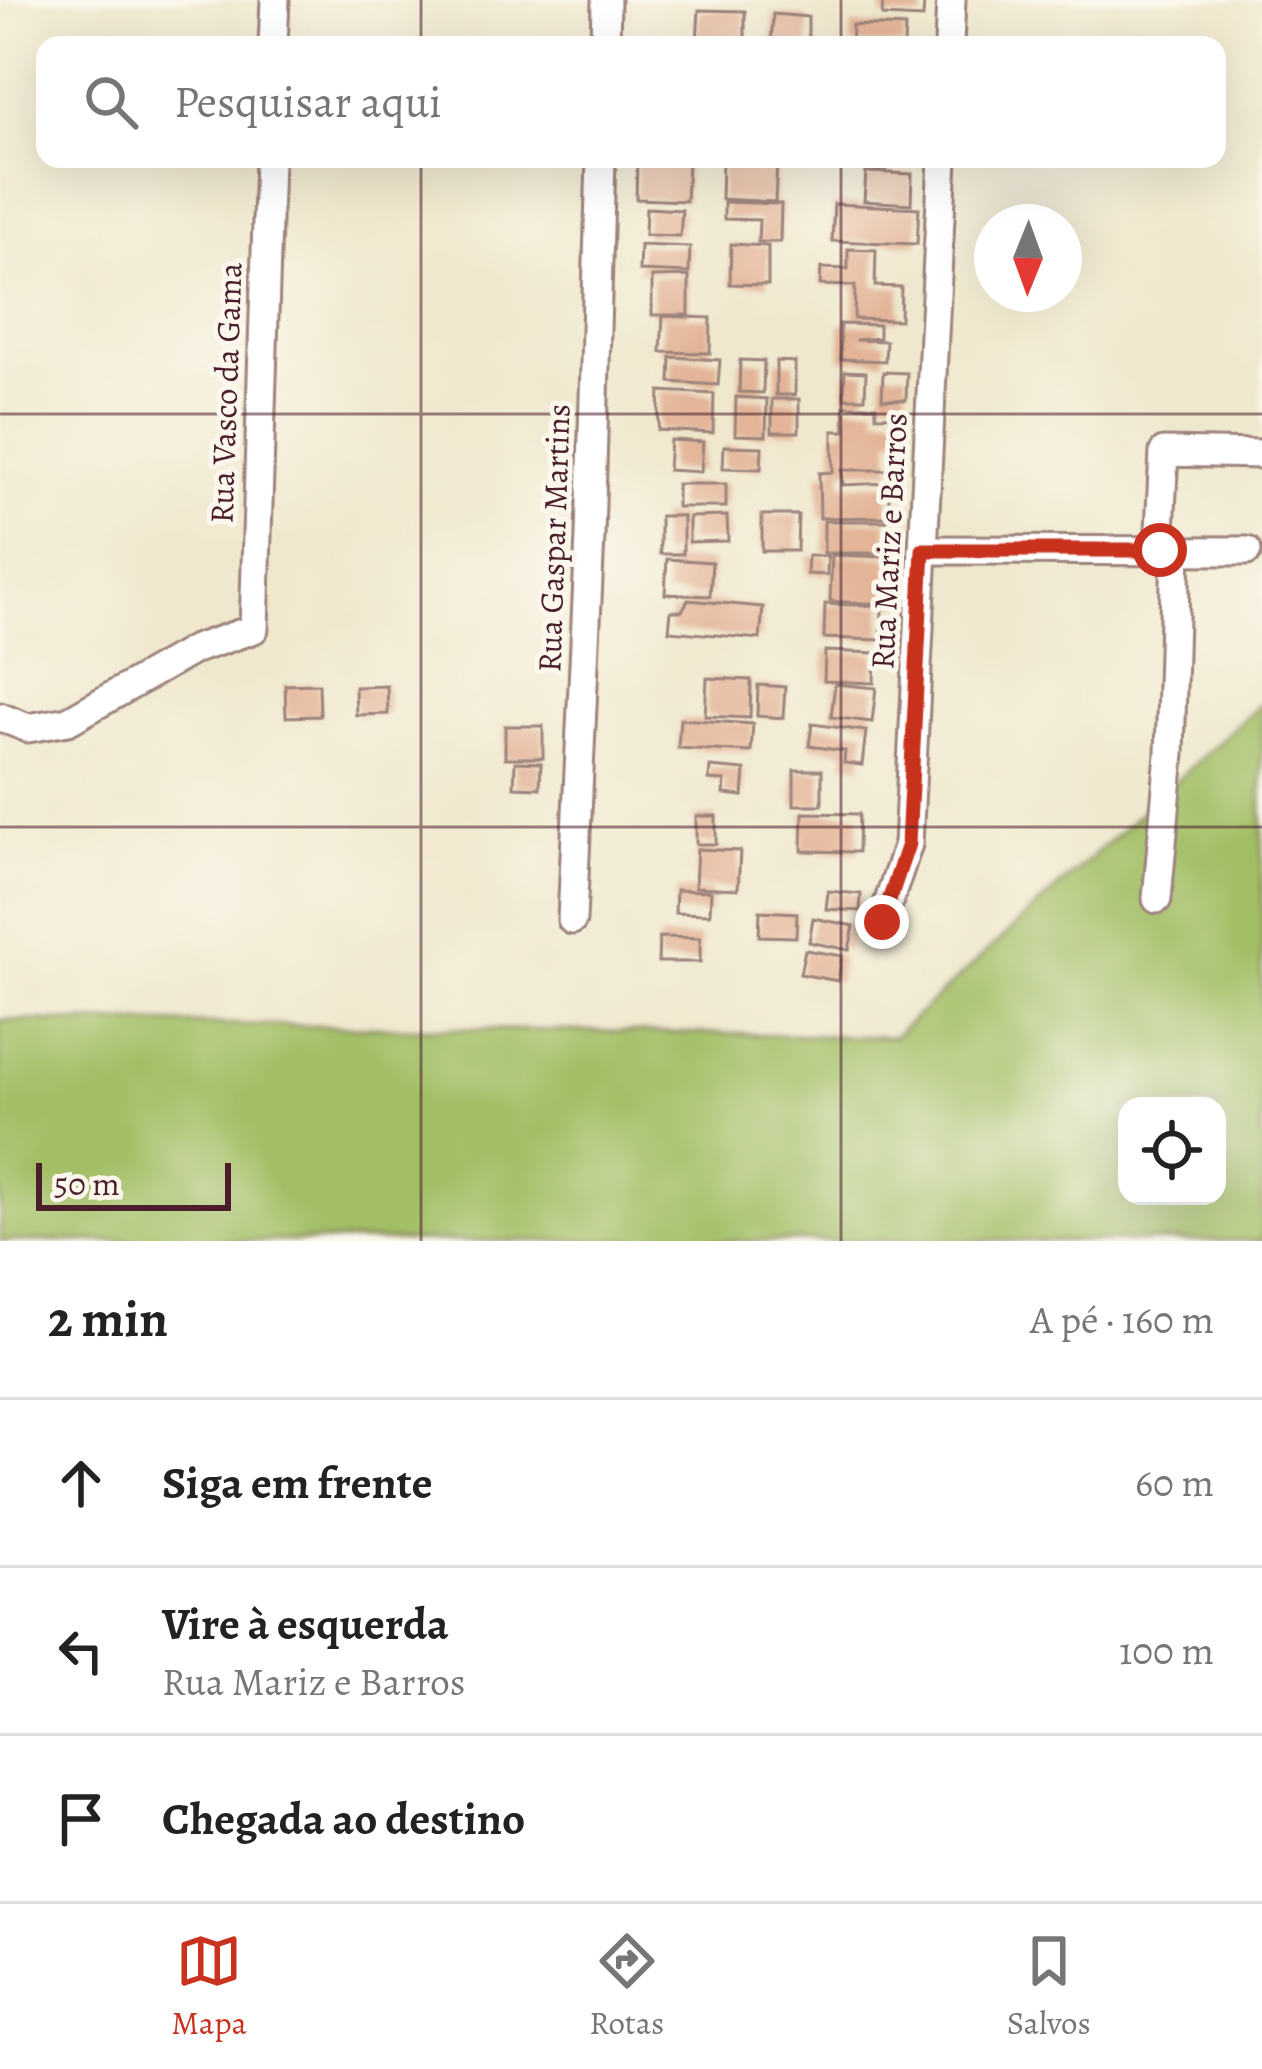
<!DOCTYPE html>
<html lang="pt">
<meta charset="utf-8">
<style>
:root{--surface:#fff;--page:#f6f6f6;--text:#222;--muted:#767676;--line:#e0e0e0;--accent:#c8321e}
body{margin:0;font-family:Alegreya,serif;background:var(--page);color:var(--text)}
.controls{position:absolute;right:36px;bottom:36px;display:grid;overflow:hidden;border-radius:24px;box-shadow:0 12px 48px #0002}
.controls button{width:108px;height:108px;display:grid;place-items:center;padding:0;border:0;border-bottom:3px solid var(--line);background:var(--surface);color:var(--text);font:60px sans-serif}
.compass{position:absolute;left:974px;top:204px;width:108px;height:108px;border-radius:50%;background:var(--surface);box-shadow:0 12px 48px #0002;rotate:181deg}
.scale{position:absolute;left:36px;bottom:30px;width:195px;box-sizing:border-box;padding-left:12px;border:6px solid #4a1f2b;border-top:0;font-size:33px;line-height:42px;white-space:nowrap;color:#4a1f2b;-webkit-text-stroke:9px #fbf7ec;paint-order:stroke}
.stop{position:absolute;width:36px;height:36px;margin:-27px;border:9px solid #c8321e;border-radius:50%;background:#fff}
.stop.end{background:#c8321e;border-color:#fff;box-shadow:0 3px 12px #0008}
.list{margin:0;padding:0;list-style:none}
h2{display:flex;justify-content:space-between;align-items:center;height:156px;margin:0;padding:0 48px;font-size:51px}
h2 small{font-size:39px;font-weight:400;color:var(--muted)}
.list li{display:grid;grid-template-columns:78px 1fr auto;gap:36px;align-items:center;box-sizing:border-box;height:168px;padding:0 48px;border-top:3px solid var(--line)}
.list b{display:block;font-size:45px;white-space:nowrap}
.list p{margin:0;font-size:39px;white-space:nowrap;color:var(--muted)}
.list em{font-size:39px;font-style:normal;color:var(--muted)}
.icon{flex:none;width:66px;height:66px;fill:none;stroke:currentColor;stroke-width:2;stroke-linecap:round;stroke-linejoin:round}
.map{position:relative;flex:none;width:1262px;height:1241px;overflow:hidden}
.search{position:absolute;background:var(--surface);box-shadow:0 12px 48px #0002;left:36px;right:36px;top:36px;height:132px;display:flex;align-items:center;gap:30px;box-sizing:border-box;padding:0 42px;border-radius:24px;color:var(--muted);font-size:45px}
.sheet{height:660px;background:var(--surface)}
nav{display:flex;justify-content:space-around;align-items:center;box-sizing:border-box;height:168px;border-top:3px solid var(--line);background:var(--surface);font-size:33px;color:var(--muted)}
nav a{display:grid;justify-items:center;gap:6px}
nav .on{color:var(--accent)}
.map>svg:first-child{display:block}
</style>
<div class="map">
<svg width="1262" height="1241" viewBox="0 0 1262 1241">
<rect width="100%" height="100%" fill="#fbf7ec"/>
<filter id="ink" filterUnits="userSpaceOnUse"><feTurbulence type="fractalNoise" baseFrequency=".00833" numOctaves="2"/><feDisplacementMap in="SourceGraphic" scale="24" xChannelSelector="R" yChannelSelector="G"/><feConvolveMatrix kernelMatrix="1 2 1 2 8 2 1 2 1" color-interpolation-filters="sRGB"/></filter>
<filter id="wash" filterUnits="userSpaceOnUse"><feTurbulence type="fractalNoise" baseFrequency=".004" numOctaves="4" result="noise"/><feDisplacementMap in="SourceGraphic" scale="48" xChannelSelector="R" yChannelSelector="G"/><feGaussianBlur stdDeviation="2.7" result="paint"/><feColorMatrix in="noise" values="0 0 0 0 0 0 0 0 0 0 0 0 0 0 0 0 0 1.4 0 .05"/><feComposite in="paint" operator="in"/></filter>
<g filter="url(#wash)">
<rect width="100%" height="100%" fill="#f0e8ce"/>
<!-- green -->
<path fill="#a3bf66" stroke="#766f48" stroke-width="3" fill-rule="evenodd" d="M1262,703V1241H0V1020L893,1037ZM1127,1106H1217V1196H1127Z"/>
<g id="blocks">
<!-- building -->
<g fill="#e3b497">
<polygon points="883,0 924,0 923,18 882,16"/>
<polygon points="699,10 745,11 745,43 697,42"/>
<polygon points="773,14 808,17 808,45 771,45"/>
<polygon points="852,25 905,27 904,45 851,45"/>
<polygon points="846,159 887,159 886,170 846,168"/>
<polygon points="637,161 688,162 686,201 636,199"/>
<polygon points="722,161 777,163 775,202 721,199"/>
<polygon points="866,172 912,174 911,204 864,201"/>
<polygon points="724,202 781,204 780,242 758,242 759,220 724,219"/>
<polygon points="834,204 919,208 917,244 832,241"/>
<polygon points="646,208 682,210 680,236 645,235"/>
<polygon points="731,244 768,246 768,285 730,284"/>
<polygon points="640,245 690,247 689,273 639,271"/>
<polygon points="848,249 876,250 875,286 901,287 900,320 854,319 855,286 820,285 821,268 848,269"/>
<polygon points="689,276 689,315 652,315 652,277"/>
<polygon points="663,316 711,318 710,353 661,352"/>
<polygon points="840,324 879,325 879,338 855,340 886,341 885,361 841,359"/>
<polygon points="671,357 720,360 718,385 670,382"/>
<polygon points="740,360 764,361 763,393 739,392"/>
<polygon points="776,361 795,362 795,395 776,395"/>
<polygon points="845,371 866,372 865,398 844,398"/>
<polygon points="883,372 907,373 906,400 882,399"/>
<polygon points="660,391 714,394 713,433 658,430"/>
<polygon points="736,397 767,399 766,436 735,435"/>
<rect x="772" y="399" width="27" height="33"/>
<polygon points="844,406 876,406 876,416 906,415 907,439 890,439 891,470 842,470 843,485 889,483 889,517 820,518 819,473 833,472 833,431 845,431"/>
<polygon points="670,440 703,442 701,472 668,470"/>
<polygon points="724,446 762,447 761,469 723,468"/>
<rect x="677" y="484" width="49" height="23"/>
<polygon points="762,515 798,515 797,551 762,551"/>
<rect x="660" y="516" width="23" height="38"/>
<polygon points="727,516 728,541 689,542 689,517"/>
<rect x="824" y="521" width="63" height="32"/>
<polygon points="832,555 890,557 888,576 900,577 898,605 830,601"/>
<polygon points="808,556 828,556 827,575 807,574"/>
<polygon points="667,559 712,562 710,596 665,594"/>
<polygon points="688,600 763,607 760,639 669,631 671,611 682,611"/>
<polygon points="825,604 882,606 881,640 824,638"/>
<polygon points="825,651 875,653 874,683 824,681"/>
<polygon points="707,678 751,680 750,718 705,716"/>
<polygon points="319,684 320,716 286,717 285,685"/>
<polygon points="835,684 876,688 872,722 831,717"/>
<polygon points="758,685 785,687 783,718 757,716"/>
<polygon points="387,686 388,714 356,715 355,687"/>
<polygon points="680,719 753,724 751,752 678,748"/>
<polygon points="812,724 866,731 862,765 844,763 845,751 809,746"/>
<rect x="505" y="726" width="38" height="32"/>
<polygon points="515,762 541,763 540,788 514,787"/>
<polygon points="710,767 745,770 743,796 724,794 725,781 709,780"/>
<rect x="794" y="770" width="28" height="35"/>
<polygon points="803,813 859,814 858,852 802,851"/>
<rect x="696" y="816" width="20" height="28"/>
<polygon points="697,849 740,851 738,889 695,887"/>
<polygon points="676,890 711,891 710,914 675,913"/>
<polygon points="828,891 861,894 860,911 826,909"/>
<polygon points="760,911 797,913 796,937 759,936"/>
<polygon points="813,918 854,926 849,950 809,942"/>
<polygon points="659,937 700,938 700,962 658,962"/>
<polygon points="805,950 842,956 838,981 800,974"/>
</g>
</g>
</g>
<g filter="url(#ink)">
<use href="#blocks" fill-opacity="0" stroke="#9d847c" stroke-width="3"/>
<g fill="none" stroke-linecap="round" stroke-linejoin="round">
<defs>
<g id="minor">
<polyline points="273,45 275,0"/>
<polyline points="605,45 606,0"/>
<polyline points="949,45 951,0"/>
<polyline points="923,550 1247,551"/>
<polyline points="1159,550 1164,452 1262,454"/>
<polyline points="0,717 28,728 68,721 195,649 254,629 269,159"/>
<polyline points="1157,899 1170,754 1176,550"/>
<polyline points="572,920 590,536 601,159"/>
<polyline points="882,922 908,844 943,159"/>
</g>
</defs>
<!-- minor casing -->
<use href="#minor" stroke="#9d847c" stroke-width="33"/>
<!-- minor -->
<use href="#minor" stroke="#fff" stroke-width="27"/>
</g>
</g>
<g fill="none" stroke-linecap="round" stroke-linejoin="round" filter="url(#ink)">
<!-- route -->
<polyline stroke="#c8321e" stroke-width="15" points="882,922 908,844 923,550 1160,550"/>
</g>
<!-- grid -->
<path fill="none" stroke="#4a1f2b" stroke-width="3" stroke-opacity="0.55" d="M421,0V45M841,0V45M421,159V1241M841,159V1241M0,414H1262M0,827H1262"/>
<g text-anchor="middle" stroke-width="10" stroke-linejoin="round" paint-order="stroke">
<!-- street labels -->
<g font-size="33" fill="#4a1f2b" stroke="#fbf7ec">
<text transform="translate(225 393) rotate(-88)" y="12">Rua Vasco da Gama</text>
<text transform="translate(553 538) rotate(-88)" y="12">Rua Gaspar Martins</text>
<text transform="translate(888 541) rotate(-87)" y="12">Rua Mariz e Barros</text>
</g>
</g>
</svg>
<div class="controls">
<button><svg class="icon" aria-label="locate" viewBox="0 0 24 24"><circle cx="12" cy="12" r="6"/><path d="M12 2v4M12 18v4M2 12h4M18 12h4"/></svg></button>
</div>
<svg class="compass" viewBox="-18 -18 36 36"><path d="M0-13l5 13h-10z" fill="#e53935"/><path d="M0 13l5-13h-10z" fill="#767676"/></svg>
<div class="scale">50 m</div>
<div class="stop" style="left:1160px;top:550px"></div>
<div class="stop end" style="left:882px;top:922px"></div>
<div class="search"><svg class="icon" aria-label="search" viewBox="0 0 24 24"><circle cx="10" cy="10" r="6"/><path d="M15 15l6 6"/></svg>Pesquisar aqui</div>
</div>
<section class="sheet">
<h2>2 min<small>A pé · 160 m</small></h2>
<ul class="list">
<li><svg class="icon" aria-label="ahead" viewBox="0 0 24 24"><path d="M12 20V5M6 11l6-6 6 6"/></svg><div><b>Siga em frente</b></div><em>60 m</em></li>
<li><svg class="icon" aria-label="left" viewBox="0 0 24 24"><path d="M17 20v-9H6M10 6l-5 5 5 5"/></svg><div><b>Vire à esquerda</b><p>Rua Mariz e Barros</p></div><em>100 m</em></li>
<li><svg class="icon" aria-label="arrive" viewBox="0 0 24 24"><path d="M6 21V4h12l-3 4 3 4H6"/></svg><div><b>Chegada ao destino</b></div></li>
</ul>
</section>
<nav>
<a class="on"><svg class="icon" aria-label="map" viewBox="0 0 24 24"><path d="M3 6l6-2 6 2 6-2v14l-6 2-6-2-6 2zM9 4v14M15 6v14"/></svg>Mapa</a>
<a><svg class="icon" aria-label="directions" viewBox="0 0 24 24"><path d="M12 3l9 9-9 9-9-9zM9 14v-3h6M13 9l2 2-2 2"/></svg>Rotas</a>
<a><svg class="icon" aria-label="saved" viewBox="0 0 24 24"><path d="M7 4h10v16l-5-4-5 4z"/></svg>Salvos</a>
</nav>
